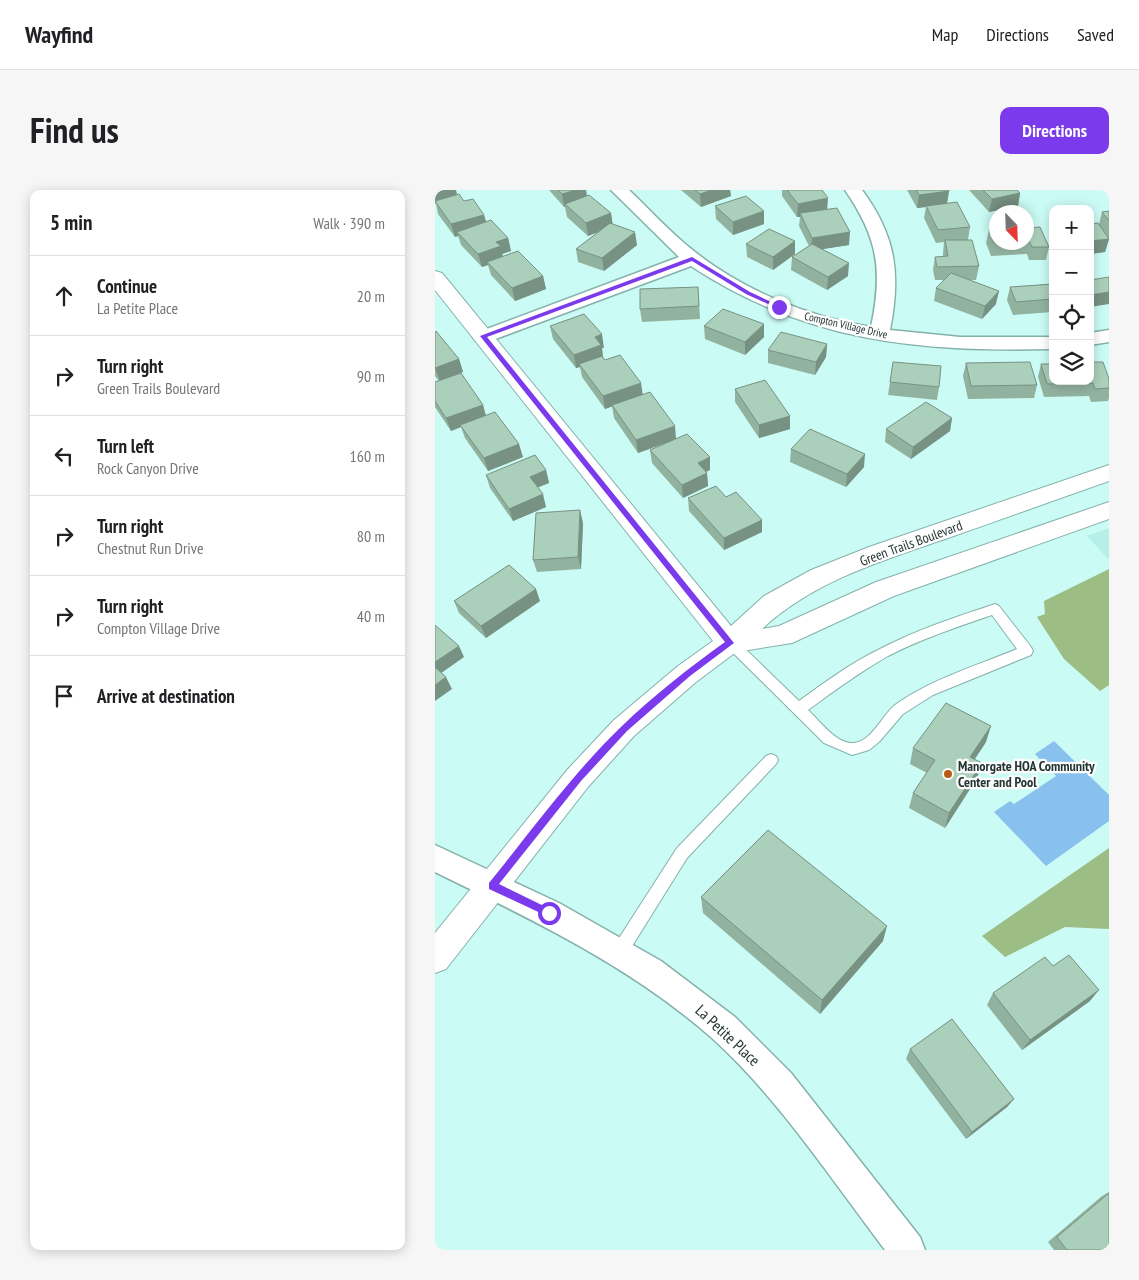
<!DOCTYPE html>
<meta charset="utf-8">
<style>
:root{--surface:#fff;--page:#f6f6f6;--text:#202124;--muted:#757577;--line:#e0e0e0;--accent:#7c3aed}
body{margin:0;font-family:"PT Sans Narrow",sans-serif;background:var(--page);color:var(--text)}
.controls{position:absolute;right:15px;top:15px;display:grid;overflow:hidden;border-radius:10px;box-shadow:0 2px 12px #0003}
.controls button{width:45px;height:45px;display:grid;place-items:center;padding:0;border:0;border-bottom:1px solid var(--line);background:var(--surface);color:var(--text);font:25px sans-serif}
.compass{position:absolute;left:554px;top:15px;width:45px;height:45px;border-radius:50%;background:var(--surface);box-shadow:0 2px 12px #0003;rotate:157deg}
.stop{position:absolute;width:15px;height:15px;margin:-11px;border:4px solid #7c3aed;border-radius:50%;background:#fff}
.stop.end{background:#7c3aed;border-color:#fff;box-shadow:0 1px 5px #0008}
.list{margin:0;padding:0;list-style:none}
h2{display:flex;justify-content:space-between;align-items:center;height:65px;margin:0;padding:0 20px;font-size:21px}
h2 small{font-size:16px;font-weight:400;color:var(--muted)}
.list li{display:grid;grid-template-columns:32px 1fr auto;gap:15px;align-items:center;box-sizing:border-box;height:80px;padding:0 20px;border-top:1px solid var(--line)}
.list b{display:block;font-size:19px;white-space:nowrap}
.list p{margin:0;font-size:16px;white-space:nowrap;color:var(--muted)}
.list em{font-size:16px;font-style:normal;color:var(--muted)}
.icon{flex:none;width:28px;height:28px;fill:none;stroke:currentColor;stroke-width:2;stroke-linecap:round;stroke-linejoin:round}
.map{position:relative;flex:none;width:674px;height:1060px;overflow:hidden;border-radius:10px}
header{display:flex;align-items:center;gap:30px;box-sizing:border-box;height:70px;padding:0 25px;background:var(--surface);border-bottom:1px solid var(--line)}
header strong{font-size:24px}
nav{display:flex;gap:28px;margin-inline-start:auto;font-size:18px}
.intro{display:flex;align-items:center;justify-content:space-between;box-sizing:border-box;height:120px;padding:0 30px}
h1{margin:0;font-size:35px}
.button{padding:12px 22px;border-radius:10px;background:var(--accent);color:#fff;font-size:18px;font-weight:700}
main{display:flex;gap:30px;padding:0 30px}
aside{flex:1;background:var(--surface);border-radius:10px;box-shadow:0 2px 12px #0003}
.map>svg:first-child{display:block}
</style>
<header>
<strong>Wayfind</strong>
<nav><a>Map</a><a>Directions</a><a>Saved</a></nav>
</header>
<div class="intro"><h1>Find us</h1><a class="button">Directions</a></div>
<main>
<aside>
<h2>5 min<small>Walk · 390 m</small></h2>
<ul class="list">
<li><svg class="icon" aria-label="ahead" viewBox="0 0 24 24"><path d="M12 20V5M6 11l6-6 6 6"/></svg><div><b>Continue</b><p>La Petite Place</p></div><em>20 m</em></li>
<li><svg class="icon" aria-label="right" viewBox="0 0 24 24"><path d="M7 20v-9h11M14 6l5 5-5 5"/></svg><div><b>Turn right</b><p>Green Trails Boulevard</p></div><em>90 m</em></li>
<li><svg class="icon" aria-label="left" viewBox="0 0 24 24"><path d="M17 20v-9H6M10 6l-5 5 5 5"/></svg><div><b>Turn left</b><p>Rock Canyon Drive</p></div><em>160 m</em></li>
<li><svg class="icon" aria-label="right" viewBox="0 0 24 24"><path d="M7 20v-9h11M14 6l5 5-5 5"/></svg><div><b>Turn right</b><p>Chestnut Run Drive</p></div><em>80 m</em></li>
<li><svg class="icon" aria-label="right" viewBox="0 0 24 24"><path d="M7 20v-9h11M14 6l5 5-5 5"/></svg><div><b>Turn right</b><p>Compton Village Drive</p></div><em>40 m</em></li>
<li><svg class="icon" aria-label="arrive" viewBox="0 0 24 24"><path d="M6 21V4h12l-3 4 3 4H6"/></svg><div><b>Arrive at destination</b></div></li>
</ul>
</aside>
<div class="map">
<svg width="674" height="1060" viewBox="0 0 674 1060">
<rect width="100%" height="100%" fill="#cbfbf5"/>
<!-- built -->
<polygon fill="#b6efe8" points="674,338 674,370 652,346"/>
<!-- forest -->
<g fill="#9cbd84">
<polygon points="674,379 674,495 665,501 629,469 602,427 610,424 609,411"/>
<polygon points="674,658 674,739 630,737 570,767 547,746"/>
</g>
<!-- water -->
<polygon fill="#88c1ed" points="619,551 674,605 674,631 611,676 559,622 575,611 579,614 621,586 600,564"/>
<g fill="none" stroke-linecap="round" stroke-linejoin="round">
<defs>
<g id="lane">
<path d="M560,414L564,416L596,457L598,461L596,465L498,505L468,524L444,552L434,560L417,565L389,553L288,453L290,449H300L364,511C390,492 416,473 445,459C481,440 521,427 560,414ZM557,425L582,459C541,476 496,489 460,515C447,525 437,552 418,553C401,554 384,530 373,520C399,501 425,482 453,466C486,449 522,437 557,425Z"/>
<polygon points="336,564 341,566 343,570 341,574 252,668 189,769 183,772 177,769 175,764 177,759 242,658 331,566"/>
</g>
<g id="street">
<path d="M176,0H194C214,19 233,40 255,58C305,99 372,127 436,137C448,80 443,48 410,0H427C461,46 466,84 455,140L525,147H618V159C482,162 372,152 256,76L55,151L48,153L41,151L38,147L41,143L244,67Z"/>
<polygon points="674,140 674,152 655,155 655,143"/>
<path d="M0,655L124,713L226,771L300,827L356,883L485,1047L490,1060H450C397,990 343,908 278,849C197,777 96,729 0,682Z"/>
</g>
<path id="secondary" d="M0,81L7,83L296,436L329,406L376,380L434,357L674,275V291C620,310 567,329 513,348C449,370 378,391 327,439L344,436L441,392L674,312V329L459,406L357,453L301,462L261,492L199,546L153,597L11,779L0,783V743L133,579L179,530L243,476L278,451L0,100Z"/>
</defs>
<!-- lane casing -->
<use href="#lane" stroke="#84b1ac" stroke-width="2"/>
<!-- street casing -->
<use href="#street" stroke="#84b1ac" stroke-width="3"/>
<!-- secondary casing -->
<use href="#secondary" stroke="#84b1ac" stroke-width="2"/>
<!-- lane -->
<use href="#lane" fill="#fff" fill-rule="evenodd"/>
<!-- street -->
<use href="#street" fill="#fff" fill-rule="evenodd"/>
<!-- secondary -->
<use href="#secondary" fill="#fff" fill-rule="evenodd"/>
</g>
<!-- wall -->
<g fill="#92b2a0">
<polygon points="0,0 21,0 22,5 29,11 49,25 51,32 73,48 76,61 67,64 68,66 108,86 111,99 80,111 56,85 53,75 47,77 26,55 23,46 20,47 3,24 1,14 0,14"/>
<polygon points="114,0 151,0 152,6 176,23 177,34 202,55 169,81 143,72 141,59 163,42 153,46 132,27 130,17 129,17"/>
<polygon points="246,0 295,0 296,6 266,17"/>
<polygon points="347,0 387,0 392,19 414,55 387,59 413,86 392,100 356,80 357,67 374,56 364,36 365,27 362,27 347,6"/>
<polygon points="472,0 514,0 512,13 535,37 533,50 544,76 541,90 534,90 561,114 547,129 499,111 501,98 509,90 500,90 498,80 500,67 508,67 508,63 509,52 501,53 489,28 491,17 482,18"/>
<polygon points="534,0 582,0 585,3 583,16 554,22"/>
<polygon points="280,16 329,34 298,45 281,29"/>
<polygon points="674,21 674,49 670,62 655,64 655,34 664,34 667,22"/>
<polygon points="592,38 614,57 611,70 594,70 592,64 556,66 551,53 554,40 562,52 592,52"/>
<polygon points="618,38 618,56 615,51"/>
<polygon points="360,51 360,64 338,80 312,67 311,54"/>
<polygon points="618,94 618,122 578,125 572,110 575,97"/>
<polygon points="263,97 265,129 207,132 205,119"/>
<polygon points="329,134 329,147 310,165 270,149 269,136"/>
<polygon points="115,136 169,158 167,158 168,168 208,205 241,248 275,280 271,282 272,283 273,296 248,308 217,273 215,260 231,253 203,263 179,228 177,216 170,219 147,187 145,177 141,178 118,149"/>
<polygon points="0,142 24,169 28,182 22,184 48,215 51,225 88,267 53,281 30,248 26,237 16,241 0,217 0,192 4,191 0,186"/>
<polygon points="392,154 391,167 380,185 333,173 333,160"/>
<polygon points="531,173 602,195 599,208 533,209 528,186"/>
<polygon points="606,174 674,189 674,208 673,211 656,212 654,206 609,207 603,187"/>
<polygon points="455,192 504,197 502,210 453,205"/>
<polygon points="300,199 355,226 355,239 324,248 300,212"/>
<polygon points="517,228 515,241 476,269 450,252 451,239"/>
<polygon points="356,259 429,277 411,297 355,272"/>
<polygon points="111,280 114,293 103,297 111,317 78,331 55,298 51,285"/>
<polygon points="291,307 327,330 327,342 289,360 254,321 253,308"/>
<polygon points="148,333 146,379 102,382 98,370"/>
<polygon points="19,411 105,411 51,448 24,423"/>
<polygon points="551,552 540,569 542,588 510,638 474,618 478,603 492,583 475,574 478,558"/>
<polygon points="266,707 448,751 385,824 268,723"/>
<polygon points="558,803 655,811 587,860 552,815"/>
<polygon points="475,859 579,909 572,917 531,949 471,869"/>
<polygon points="674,1002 674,1060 619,1060 613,1052 667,1006"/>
</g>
<!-- shaded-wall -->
<g fill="#779182">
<polygon points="0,0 21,0 22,6 0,11"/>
<polygon points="141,0 151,0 152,10 130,14 130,17 129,17 127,4"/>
<polygon points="277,0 295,0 296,6 266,17 265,4"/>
<polygon points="514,1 512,14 491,16 491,17 482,18 484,5"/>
<polygon points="585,3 583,16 554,22 557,9"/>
<polygon points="393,8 392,21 365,23 365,27 362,27 363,14"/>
<polygon points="329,21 329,34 298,45 298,32"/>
<polygon points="176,23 178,36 153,46 151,33"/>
<polygon points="49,25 53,38 22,42 23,46 20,47 16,34"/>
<polygon points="200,42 202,55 169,81 167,68"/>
<polygon points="415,42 414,55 376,61 377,48"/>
<polygon points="73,48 76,61 67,64 69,69 52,72 53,75 47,77 43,64 61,52"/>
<polygon points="674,49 670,62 655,64 655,51"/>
<polygon points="360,51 360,64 338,80 338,67"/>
<polygon points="414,73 413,86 392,100 393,87"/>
<polygon points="108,86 111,99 80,111 77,98"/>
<polygon points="564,101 561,114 547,129 550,116"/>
<polygon points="674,102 674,114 655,117 655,105"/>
<polygon points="329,134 329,147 310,165 310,152"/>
<polygon points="167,144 169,158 167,158 168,168 144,174 145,177 141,178 139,165 160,147"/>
<polygon points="392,154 391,167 380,185 381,172"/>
<polygon points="24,169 28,182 5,191 0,178"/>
<polygon points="206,193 208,206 170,219 168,206"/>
<polygon points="48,215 51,228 25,235 26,237 16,241 11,228"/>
<polygon points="355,226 355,239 324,248 324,235"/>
<polygon points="517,228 515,241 476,269 478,257"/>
<polygon points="240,236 241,249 203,263 201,250"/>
<polygon points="84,254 88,267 53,281 49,268"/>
<polygon points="430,264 429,277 411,297 412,284"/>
<polygon points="275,267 275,280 264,285 263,273"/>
<polygon points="111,280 114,293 99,299 95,287"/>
<polygon points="272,283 273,296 248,308 247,295"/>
<polygon points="108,304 111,317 78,331 74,319"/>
<polygon points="145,320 148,333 146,379 143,367"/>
<polygon points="327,330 327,342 289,360 289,348"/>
<polygon points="101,399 105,411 51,448 46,436"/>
<polygon points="24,456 29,467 2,486 0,481 0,472"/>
<polygon points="11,487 17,499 0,511 0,495"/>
<polygon points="556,536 551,552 531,582 535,567"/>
<polygon points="547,573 542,588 510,638 514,623"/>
<polygon points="452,736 448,751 385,824 387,810"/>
<polygon points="664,800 655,811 587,860 595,850"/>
<polygon points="579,909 572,917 531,949 537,942"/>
</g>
<!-- building -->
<g fill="#aacfba" stroke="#779182">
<polygon points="123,0 141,0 127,4"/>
<polygon points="260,0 277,0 265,4"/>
<polygon points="352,0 387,0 393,8 363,14"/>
<polygon points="481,0 514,0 514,1 484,5"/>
<polygon points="548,0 582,0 585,3 557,9"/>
<polygon points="24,4 29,11 38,9 49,25 16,34 0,11"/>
<polygon points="154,5 176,23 151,33 130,14"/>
<polygon points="311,6 329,21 298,32 280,16"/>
<polygon points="522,12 535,37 503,40 491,16"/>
<polygon points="402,18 415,42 377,48 365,23"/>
<polygon points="674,21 674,31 667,22"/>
<polygon points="56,30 73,48 61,52 66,56 43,64 22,42"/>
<polygon points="175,33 200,42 167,68 141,59"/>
<polygon points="663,33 674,49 655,51 655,34"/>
<polygon points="605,37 614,57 597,57 594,51 592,51 592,38"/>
<polygon points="334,39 360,51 338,67 311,54"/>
<polygon points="562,39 562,52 572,52 559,53 554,40"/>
<polygon points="510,50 537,50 544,76 502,77 500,67 513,66"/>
<polygon points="377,54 414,73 393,87 357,67"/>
<polygon points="83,61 108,86 77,98 52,72"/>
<polygon points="516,83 564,101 550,116 501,98"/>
<polygon points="674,87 674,102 655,105 655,90"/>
<polygon points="618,94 618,109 581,112 575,97"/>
<polygon points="263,97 264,116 205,119 205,99"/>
<polygon points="288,119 329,134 310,152 269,136"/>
<polygon points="149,124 167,144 160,147 166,155 139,165 115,136"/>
<polygon points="1,141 24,169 0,178 0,142"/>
<polygon points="346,142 392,154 381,172 333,160"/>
<polygon points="185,165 206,193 168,206 144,174 167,166 170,170"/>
<polygon points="458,172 506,176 504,197 455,192"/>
<polygon points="595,172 602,195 536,196 531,173"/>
<polygon points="655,172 668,172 674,189 674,198 660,199 658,193 612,194 606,174 618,174 618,191 655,191"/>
<polygon points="26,183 48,215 11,228 0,211 0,192"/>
<polygon points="330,190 355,226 324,235 300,199"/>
<polygon points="215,202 240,236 201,250 177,215"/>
<polygon points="491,212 517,228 478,257 451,239"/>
<polygon points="60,222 84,254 49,268 25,235"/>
<polygon points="375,239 430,264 412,284 356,259"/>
<polygon points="252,244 275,267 263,273 272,283 247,295 215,260"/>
<polygon points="100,265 111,280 95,287 108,304 74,319 51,285"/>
<polygon points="281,296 291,307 301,302 327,330 289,348 253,308"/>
<polygon points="145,320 143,367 98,370 101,323"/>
<polygon points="74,375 101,399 46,436 19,411"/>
<polygon points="0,435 24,456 0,472"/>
<polygon points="0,477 11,487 0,495"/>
<polygon points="511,513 556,536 535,567 547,573 514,623 478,603 500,570 478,558"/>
<polygon points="333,640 452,736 387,810 266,707"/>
<polygon points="634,765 664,800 595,850 558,803 610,767 618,776"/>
<polygon points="517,829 579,909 537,942 475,859"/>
<polygon points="674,1003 674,1060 632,1060 622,1047"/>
</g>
<!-- route -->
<path fill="#7c3aed" d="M257,67L315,102L347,117L342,118L311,104L257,71L52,147L299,453L255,486L192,541L146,591L64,694L117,720L119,723L114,727L54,699V693C97,640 138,583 187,536C219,505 254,478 290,452L45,146Z"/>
<!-- markers -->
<circle fill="#ba5b14" stroke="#fdfdfd" stroke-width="2" cx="513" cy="584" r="5"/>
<g text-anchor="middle" stroke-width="4.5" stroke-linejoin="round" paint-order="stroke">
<!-- far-street labels -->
<g font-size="11" fill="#233533" stroke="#fdfdfd">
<text transform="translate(411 135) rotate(13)" y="4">Compton Village Drive</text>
</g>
<!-- street labels -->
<g font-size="14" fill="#233533" stroke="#fdfdfd">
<text transform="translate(476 353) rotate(-20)" y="5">Green Trails Boulevard</text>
</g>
<!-- poi labels -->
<g font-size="14" font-weight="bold" fill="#233533" stroke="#fdfdfd" text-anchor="start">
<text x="523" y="581">Manorgate HOA Community<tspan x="523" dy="16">Center and Pool</tspan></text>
</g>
<!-- near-street labels -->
<g font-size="16" fill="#233533" stroke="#fdfdfd">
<text transform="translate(293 845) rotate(43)" y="6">La Petite Place</text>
</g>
</g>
</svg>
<div class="controls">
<button>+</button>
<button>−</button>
<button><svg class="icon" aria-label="locate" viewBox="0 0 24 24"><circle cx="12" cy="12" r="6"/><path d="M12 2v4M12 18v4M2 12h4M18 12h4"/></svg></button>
<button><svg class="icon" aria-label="layers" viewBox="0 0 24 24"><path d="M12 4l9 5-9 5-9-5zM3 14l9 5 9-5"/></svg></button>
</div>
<svg class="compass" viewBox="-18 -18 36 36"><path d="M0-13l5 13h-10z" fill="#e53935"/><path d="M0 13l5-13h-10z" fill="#757577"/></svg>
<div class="stop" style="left:114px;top:723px"></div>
<div class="stop end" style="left:344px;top:117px"></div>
</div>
</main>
